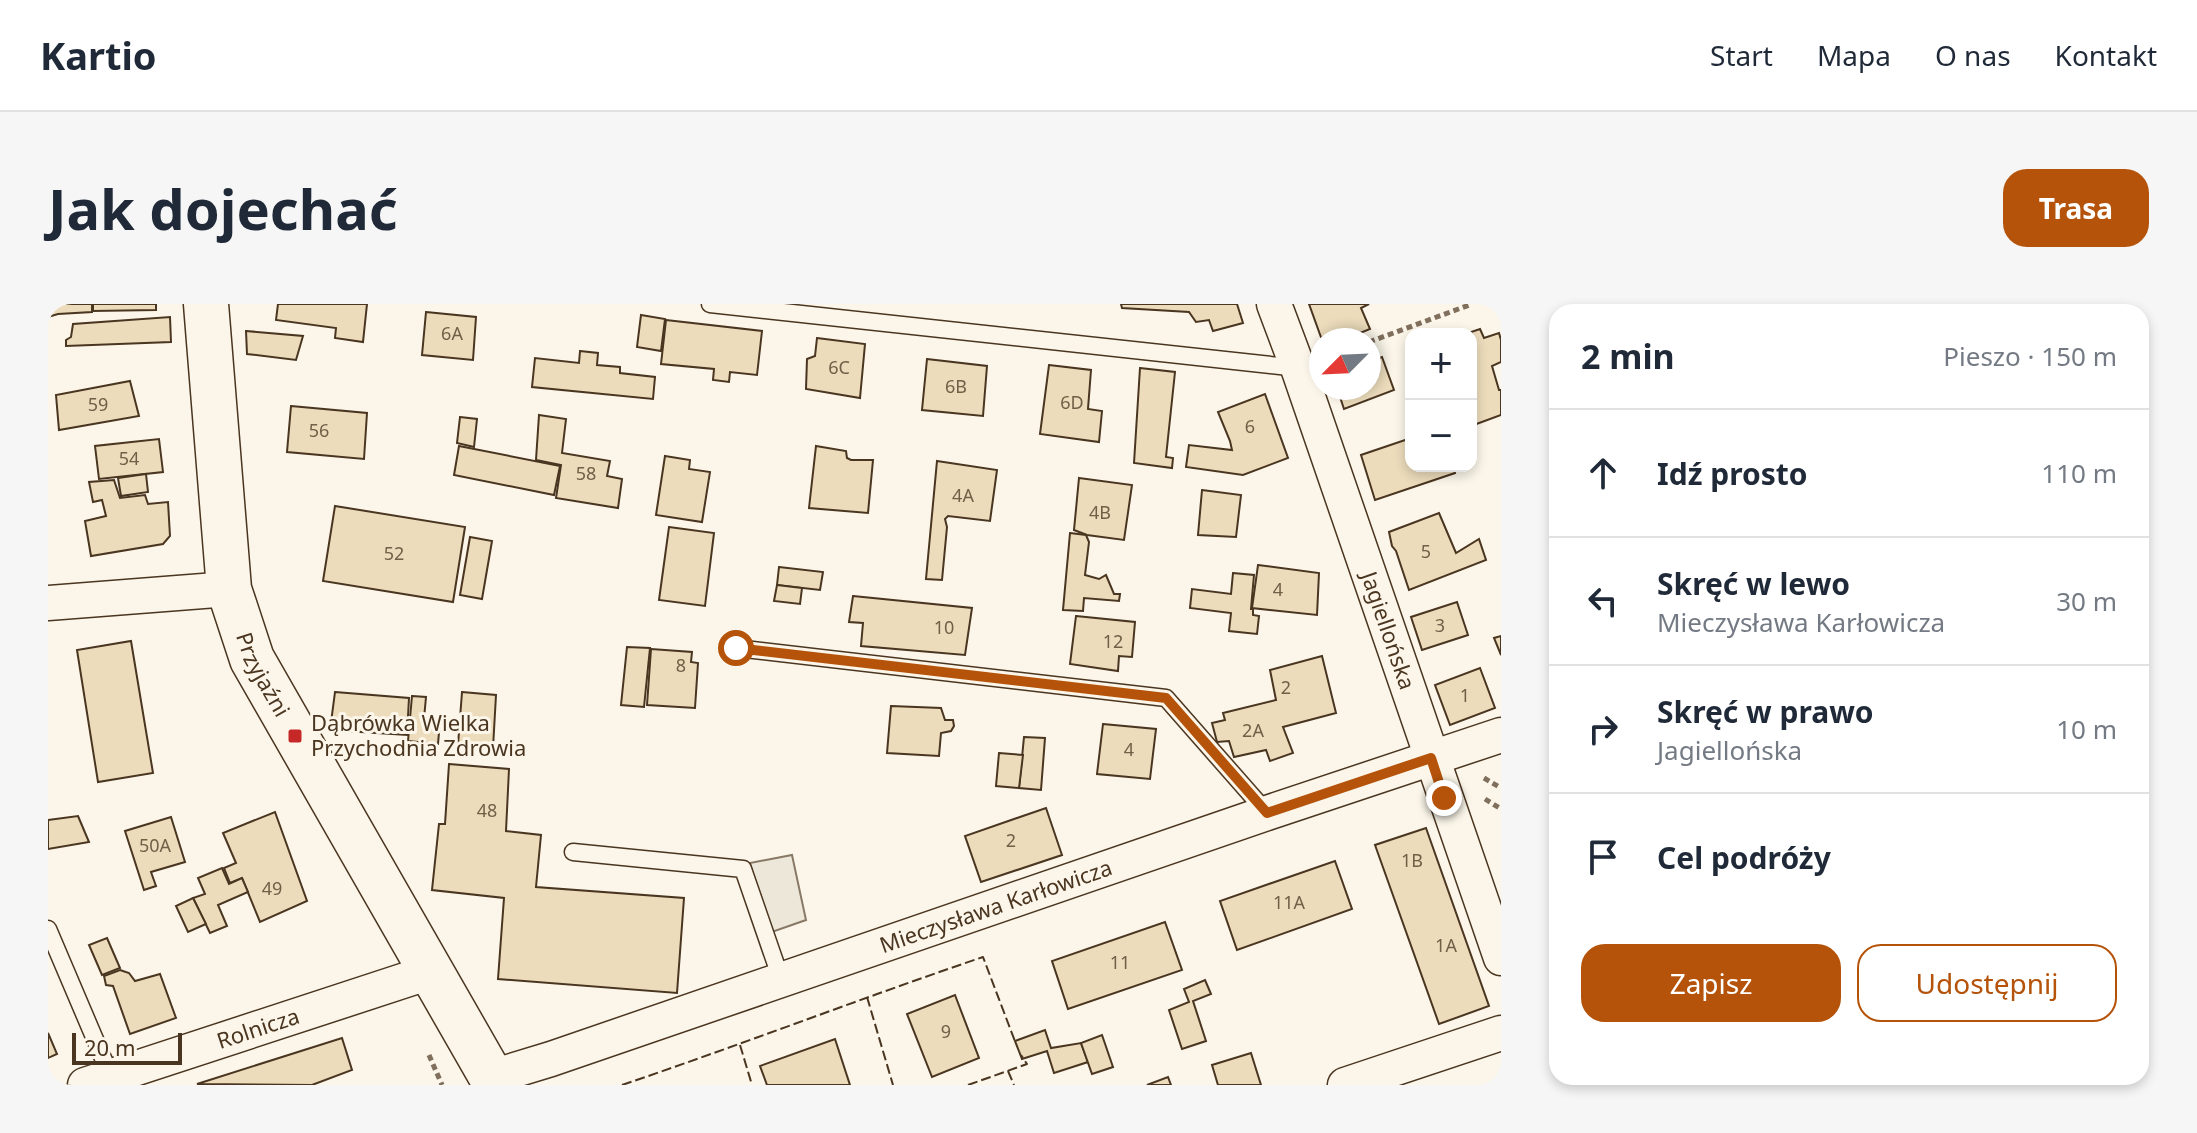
<!DOCTYPE html>
<html lang="pl">
<meta charset="utf-8">
<style>
:root{--surface:#fff;--page:#f6f6f7;--text:#1f2937;--muted:#747a83;--line:#e0e1e3;--accent:#b45309}
body{margin:0;font-family:"Noto Sans",sans-serif;background:var(--page);color:var(--text)}
.controls{position:absolute;right:24px;top:24px;display:grid;overflow:hidden;border-radius:16px;box-shadow:0 4px 12px #0003}
.controls button{width:72px;height:72px;display:grid;place-items:center;padding:0;border:0;border-bottom:2px solid var(--line);background:var(--surface);color:var(--text);font:40px sans-serif}
.compass{position:absolute;left:1261px;top:24px;width:72px;height:72px;border-radius:50%;background:var(--surface);box-shadow:0 4px 12px #0003;rotate:246deg}
.scale{position:absolute;left:24px;bottom:20px;width:110px;box-sizing:border-box;padding-left:8px;border:4px solid #4a3520;border-top:0;font-size:22px;line-height:28px;white-space:nowrap;color:#4a3520;-webkit-text-stroke:6px #fbf6e9;paint-order:stroke}
.stop{position:absolute;width:24px;height:24px;margin:-18px;border:6px solid #b45309;border-radius:50%;background:#fff}
.stop.end{background:#b45309;border-color:#fff;box-shadow:0 2px 8px #0008}
.list{margin:0;padding:0;list-style:none}
h2{display:flex;justify-content:space-between;align-items:center;height:104px;margin:0;padding:0 32px;font-size:34px}
h2 small{font-size:26px;font-weight:400;color:var(--muted)}
.list li{display:grid;grid-template-columns:52px 1fr auto;gap:24px;align-items:center;box-sizing:border-box;height:128px;padding:0 32px;border-top:2px solid var(--line)}
.list b{display:block;font-size:30px;white-space:nowrap}
.list p{margin:0;font-size:26px;white-space:nowrap;color:var(--muted)}
.list em{font-size:26px;font-style:normal;color:var(--muted)}
.actions{display:flex;gap:16px;padding:24px 32px}
.actions a{flex:1;padding:18px 0;border:2px solid var(--accent);border-radius:24px;text-align:center;font-size:28px;color:var(--accent)}
.actions .main{background:var(--accent);color:#fff}
.icon{flex:none;width:44px;height:44px;fill:none;stroke:currentColor;stroke-width:2;stroke-linecap:round;stroke-linejoin:round}
.map{position:relative;flex:none;width:1453px;height:781px;overflow:hidden;border-radius:24px}
header{display:flex;align-items:center;gap:48px;box-sizing:border-box;height:112px;padding:0 40px;background:var(--surface);border-bottom:2px solid var(--line)}
header strong{font-size:38px}
nav{display:flex;gap:44px;margin-inline-start:auto;font-size:28px}
.intro{display:flex;align-items:center;justify-content:space-between;box-sizing:border-box;height:192px;padding:0 48px}
h1{margin:0;font-size:56px}
.button{padding:20px 36px;border-radius:24px;background:var(--accent);color:#fff;font-size:28px;font-weight:700}
main{display:flex;gap:48px;padding:0 48px}
aside{flex:1;background:var(--surface);border-radius:24px;box-shadow:0 4px 12px #0003}
.map>svg:first-child{display:block}
</style>
<header>
<strong>Kartio</strong>
<nav><a>Start</a><a>Mapa</a><a>O nas</a><a>Kontakt</a></nav>
</header>
<div class="intro"><h1>Jak dojechać</h1><a class="button">Trasa</a></div>
<main>
<div class="map">
<svg width="1453" height="781" viewBox="0 0 1453 781">
<rect width="100%" height="100%" fill="#fbf6e9"/>
<!-- parking -->
<polygon fill="#ede7d9" stroke="#887966" stroke-width="2" points="744,551 758,616 721,629 702,559"/>
<!-- building -->
<g fill="#ecdcbc" stroke="#4a3520" stroke-width="2">
<polygon points="0,0 44,0 44,8 10,10 0,13"/>
<polygon points="45,0 108,0 108,6 45,7"/>
<polygon points="230,0 319,0 315,38 287,34 288,24 228,16"/>
<polygon points="1073,0 1189,0 1195,19 1165,27 1161,16 1148,18 1141,8 1074,4"/>
<polygon points="1261,0 1321,0 1313,4 1322,25 1295,36 1274,36"/>
<polygon points="378,8 428,13 425,56 374,51"/>
<polygon points="593,11 617,15 613,47 589,43"/>
<polygon points="122,13 123,38 18,42 18,36 23,33 25,20"/>
<polygon points="618,16 714,27 709,71 682,68 681,78 665,76 666,65 613,60"/>
<polygon points="1432,25 1436,34 1451,29 1453,36 1453,58 1444,62 1451,86 1453,86 1453,111 1423,122 1423,39 1427,37 1423,28"/>
<polygon points="198,27 255,32 248,56 199,50"/>
<polygon points="769,34 817,40 812,94 758,85 759,55 767,52"/>
<polygon points="532,47 550,49 549,61 572,63 572,69 607,73 605,95 484,83 487,54 531,59"/>
<polygon points="1334,53 1346,86 1296,105 1289,84 1321,84 1321,58"/>
<polygon points="879,55 939,62 935,112 874,106"/>
<polygon points="1001,61 1043,66 1040,105 1054,107 1051,138 992,130"/>
<polygon points="1092,64 1127,68 1118,153 1125,154 1124,164 1086,159"/>
<polygon points="82,77 91,112 11,126 8,91"/>
<polygon points="1217,90 1240,154 1195,171 1138,163 1141,141 1184,146 1182,137 1170,108"/>
<polygon points="243,102 319,109 316,155 239,148"/>
<polygon points="491,111 518,115 514,149 562,157 559,172 574,175 570,204 508,194 513,161 488,156"/>
<polygon points="412,113 429,115 426,143 409,139"/>
<polygon points="111,135 115,168 51,175 47,142"/>
<polygon points="1360,135 1363,143 1363,162 1405,162 1407,169 1327,196 1313,151"/>
<polygon points="411,142 512,162 506,191 406,171"/>
<polygon points="768,142 798,147 799,154 803,156 825,156 820,209 761,204"/>
<polygon points="617,152 642,156 641,165 662,168 654,218 608,211"/>
<polygon points="889,157 949,166 942,217 900,212 897,215 899,223 894,276 878,275"/>
<polygon points="98,170 100,188 73,192 70,174"/>
<polygon points="1031,174 1084,181 1076,236 1039,231 1026,226"/>
<polygon points="66,176 72,194 97,191 100,200 120,198 122,232 115,240 43,252 37,217 58,212 54,196 45,198 41,178"/>
<polygon points="1154,186 1193,191 1188,233 1150,231"/>
<polygon points="287,202 417,223 405,298 275,277"/>
<polygon points="1391,209 1408,249 1431,235 1438,256 1361,286 1348,247 1344,242 1341,228"/>
<polygon points="621,223 666,229 657,302 611,296"/>
<polygon points="1022,229 1038,231 1041,238 1037,271 1051,275 1058,271 1066,290 1072,290 1071,297 1036,294 1035,307 1015,306"/>
<polygon points="422,233 444,237 434,295 412,291"/>
<polygon points="1210,261 1271,269 1269,311 1204,304"/>
<polygon points="731,263 775,268 772,286 729,281"/>
<polygon points="1185,269 1206,271 1203,305 1205,305 1205,311 1211,312 1209,330 1181,327 1183,309 1142,304 1144,285 1183,290"/>
<polygon points="729,281 754,284 752,300 726,297"/>
<polygon points="805,292 924,304 917,351 813,342 815,319 801,318"/>
<polygon points="1409,298 1420,331 1374,346 1363,313"/>
<polygon points="1028,312 1087,318 1084,353 1071,352 1070,367 1022,360"/>
<polygon points="1453,332 1453,351 1446,334"/>
<polygon points="83,337 105,469 50,478 29,346"/>
<polygon points="579,343 602,344 596,403 573,401"/>
<polygon points="603,345 644,348 643,358 650,359 647,404 599,401"/>
<polygon points="1274,352 1288,409 1235,423 1245,449 1222,457 1218,446 1186,453 1181,437 1169,438 1164,419 1177,416 1175,409 1228,396 1222,366"/>
<polygon points="1432,364 1447,404 1402,421 1387,381"/>
<polygon points="287,388 361,394 359,431 282,426"/>
<polygon points="414,388 448,391 445,444 410,441"/>
<polygon points="364,392 378,393 376,415 392,417 390,440 360,437"/>
<polygon points="843,402 893,404 897,416 905,416 906,422 903,427 893,429 891,452 839,449"/>
<polygon points="1055,420 1108,425 1102,475 1049,470"/>
<polygon points="976,433 997,434 993,486 971,484"/>
<polygon points="951,449 975,451 971,484 948,482"/>
<polygon points="401,460 461,465 458,527 493,531 488,583 636,594 629,689 450,675 456,594 384,586 391,520 397,520"/>
<polygon points="998,504 1014,551 933,578 917,532"/>
<polygon points="227,508 259,597 212,618 194,574 182,579 176,564 188,559 175,529"/>
<polygon points="30,512 41,538 0,545 0,516"/>
<polygon points="123,513 137,558 103,568 108,582 96,586 77,527"/>
<polygon points="1378,524 1441,702 1391,720 1327,541"/>
<polygon points="1287,557 1304,605 1189,646 1172,597"/>
<polygon points="174,564 181,580 194,574 200,588 170,601 179,622 162,629 145,594 157,590 150,574"/>
<polygon points="145,594 158,620 140,628 128,602"/>
<polygon points="1117,618 1134,666 1020,705 1004,657"/>
<polygon points="59,634 72,664 54,671 41,641"/>
<polygon points="72,666 81,669 87,677 112,670 128,714 82,730 65,682 58,681 56,672"/>
<polygon points="1157,676 1163,690 1145,697 1158,737 1134,745 1121,706 1141,698 1136,685"/>
<polygon points="907,691 931,754 884,773 859,710"/>
<polygon points="997,726 1003,744 1033,739 1040,758 1006,769 999,747 974,755 967,737"/>
<polygon points="0,729 9,750 0,754"/>
<polygon points="1054,731 1065,763 1044,770 1033,739"/>
<polygon points="294,734 304,766 264,781 149,780"/>
<polygon points="787,735 802,781 719,781 712,762"/>
<polygon points="1203,749 1213,781 1170,781 1164,761"/>
<polygon points="1120,773 1123,781 1099,781"/>
</g>
<g fill="none" stroke-linecap="round" stroke-linejoin="round">
<defs>
<g id="lane">
<polyline points="662,0 1250,64"/>
<polyline points="688,344 1118,394 1219,509"/>
<polyline points="525,548 695,565 733,675"/>
<polyline points="0,625 63,773"/>
</g>
<g id="street">
<path id="s1" d="M1226,0L1250,64L1453,654"/>
<polyline points="0,299 181,285"/>
<path id="s2" d="M444,773L503,755L1219,509L1453,431"/>
<path id="s3" d="M37,781L382,668"/>
<polyline points="1297,781 1453,729"/>
</g>
<g id="secondary">
<path id="s4" d="M158,0L181,285L204,355L448,781"/>
</g>
</defs>
<!-- lane casing -->
<use href="#lane" stroke="#4a3520" stroke-width="19"/>
<!-- street casing -->
<use href="#street" stroke="#4a3520" stroke-width="37"/>
<!-- secondary casing -->
<use href="#secondary" stroke="#4a3520" stroke-width="47"/>
<!-- path -->
<g stroke="#7f6f5c" stroke-width="5" stroke-dasharray="6 4" stroke-linecap="butt">
<polyline points="1321,38 1424,0"/>
<polyline points="1436,474 1453,484"/>
<polyline points="1437,495 1453,505"/>
<polyline points="381,751 394,781"/>
</g>
<!-- lane -->
<use href="#lane" stroke="#fbf6e9" stroke-width="16"/>
<!-- street -->
<use href="#street" stroke="#fbf6e9" stroke-width="34"/>
<!-- secondary -->
<use href="#secondary" stroke="#fbf6e9" stroke-width="44"/>
<!-- fence -->
<g stroke="#4a3520" stroke-width="2" stroke-dasharray="10 4" stroke-linecap="butt">
<polyline points="819,693 845,781"/>
<polyline points="692,741 704,781"/>
<polyline points="960,767 966,781"/>
<path d="M574,781C695,740 814,694 935,653L968,740"/>
<polyline points="920,781 979,760 973,751"/>
</g>
</g>
<g fill="none" stroke-linecap="round" stroke-linejoin="round">
<!-- route -->
<polyline stroke="#b45309" stroke-width="10" points="688,344 1118,394 1219,509 1383,454 1396,494"/>
</g>
<!-- markers -->
<rect fill="#c62828" stroke="#fbf6e9" stroke-width="3" x="239" y="424" width="16" height="16" rx="4"/>
<g text-anchor="middle" stroke-width="6" stroke-linejoin="round" paint-order="stroke">
<!-- number labels -->
<g font-size="18" fill="#725f47">
<text x="404" y="36">6A</text>
<text x="791" y="70">6C</text>
<text x="908" y="89">6B</text>
<text x="1024" y="105">6D</text>
<text x="50" y="107">59</text>
<text x="1202" y="129">6</text>
<text x="271" y="133">56</text>
<text x="81" y="161">54</text>
<text x="538" y="176">58</text>
<text x="915" y="198">4A</text>
<text x="1052" y="215">4B</text>
<text x="1378" y="254">5</text>
<text x="346" y="256">52</text>
<text x="1230" y="292">4</text>
<text x="1392" y="328">3</text>
<text x="896" y="330">10</text>
<text x="1065" y="344">12</text>
<text x="633" y="368">8</text>
<text x="1238" y="390">2</text>
<text x="1417" y="398">1</text>
<text x="1205" y="433">2A</text>
<text x="1081" y="452">4</text>
<text x="439" y="513">48</text>
<text x="963" y="543">2</text>
<text x="107" y="548">50A</text>
<text x="1364" y="563">1B</text>
<text x="224" y="591">49</text>
<text x="1241" y="605">11A</text>
<text x="1398" y="648">1A</text>
<text x="1072" y="665">11</text>
<text x="898" y="734">9</text>
</g>
<!-- street labels -->
<g font-size="22" fill="#4a3520" stroke="#fbf6e9">
<text dy="8" stroke="none"><textPath href="#s1" startOffset="346">Jagiellońska</textPath></text>
<text dy="8" stroke="none"><textPath href="#s4" startOffset="378">Przyjaźni</textPath></text>
<text dy="8" stroke="none"><textPath href="#s2" startOffset="532">Mieczysława Karłowicza</textPath></text>
<text dy="8" stroke="none"><textPath href="#s3" startOffset="182">Rolnicza</textPath></text>
</g>
<!-- poi labels -->
<g font-size="22" fill="#4a3520" stroke="#fbf6e9" text-anchor="start">
<text x="263" y="427">Dąbrówka Wielka<tspan x="263" dy="25">Przychodnia Zdrowia</tspan></text>
</g>
</g>
</svg>
<div class="controls">
<button>+</button>
<button>−</button>
</div>
<svg class="compass" viewBox="-18 -18 36 36"><path d="M0-13l5 13h-10z" fill="#e53935"/><path d="M0 13l5-13h-10z" fill="#747a83"/></svg>
<div class="scale">20 m</div>
<div class="stop" style="left:688px;top:344px"></div>
<div class="stop end" style="left:1396px;top:494px"></div>
</div>
<aside>
<h2>2 min<small>Pieszo · 150 m</small></h2>
<ul class="list">
<li><svg class="icon" aria-label="ahead" viewBox="0 0 24 24"><path d="M12 20V5M6 11l6-6 6 6"/></svg><div><b>Idź prosto</b></div><em>110 m</em></li>
<li><svg class="icon" aria-label="left" viewBox="0 0 24 24"><path d="M17 20v-9H6M10 6l-5 5 5 5"/></svg><div><b>Skręć w lewo</b><p>Mieczysława Karłowicza</p></div><em>30 m</em></li>
<li><svg class="icon" aria-label="right" viewBox="0 0 24 24"><path d="M7 20v-9h11M14 6l5 5-5 5"/></svg><div><b>Skręć w prawo</b><p>Jagiellońska</p></div><em>10 m</em></li>
<li><svg class="icon" aria-label="arrive" viewBox="0 0 24 24"><path d="M6 21V4h12l-3 4 3 4H6"/></svg><div><b>Cel podróży</b></div></li>
</ul>
<div class="actions"><a class="main">Zapisz</a><a>Udostępnij</a></div>
</aside>
</main>
